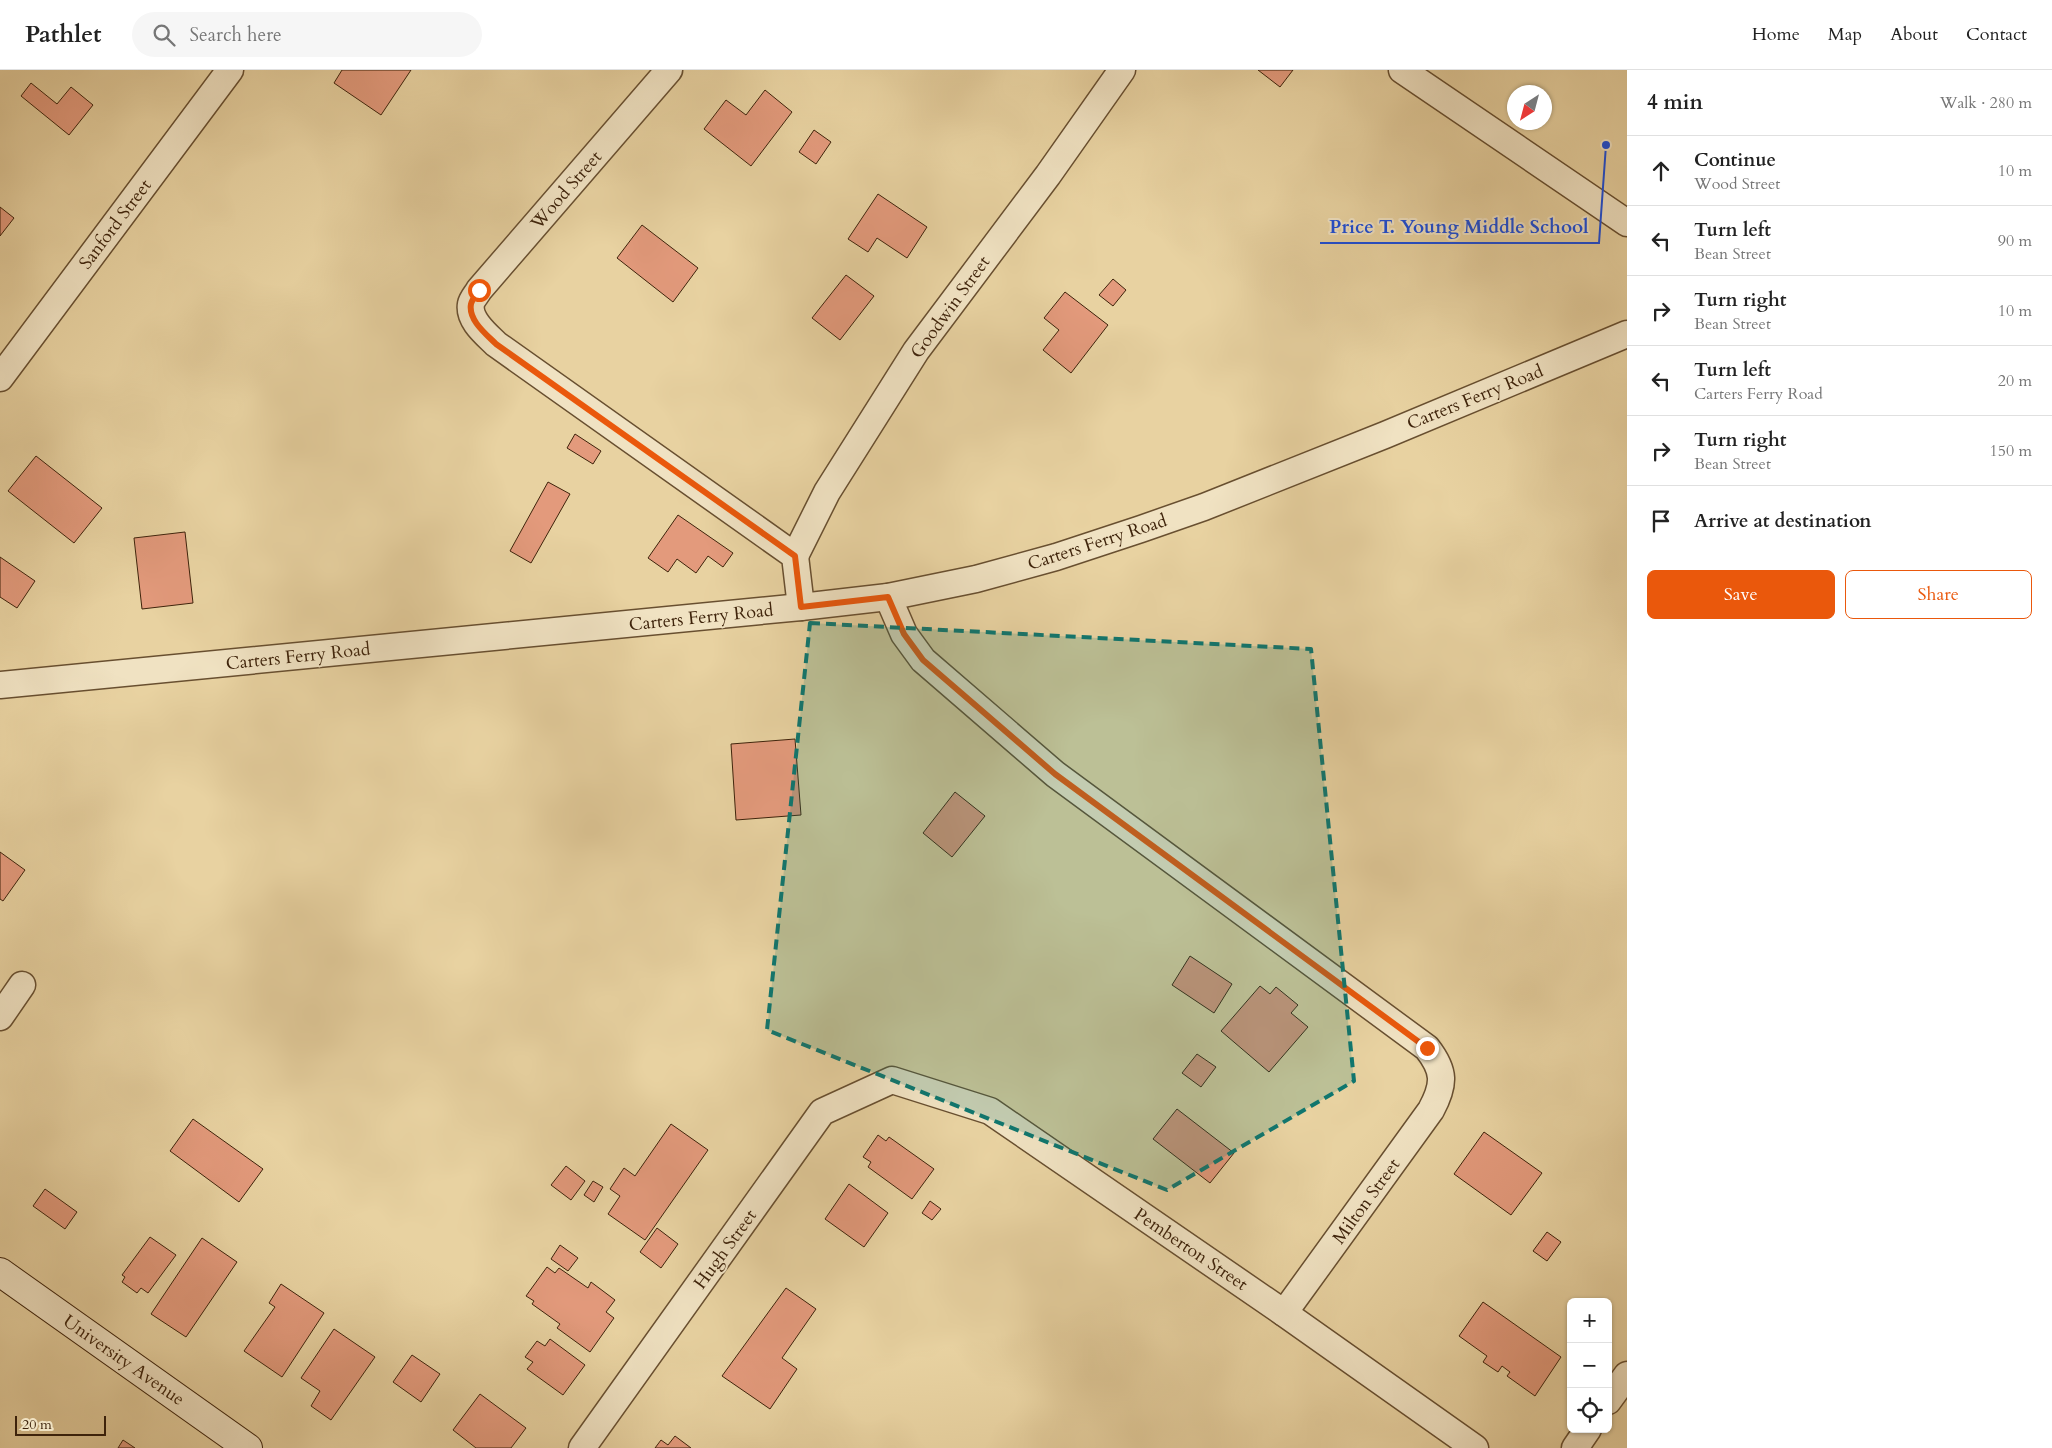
<!DOCTYPE html>
<meta charset="utf-8">
<style>
:root{--surface:#fff;--page:#f6f6f6;--text:#222;--muted:#767676;--line:#e0e0e0;--accent:#ea580c}
body{margin:0;font-family:Cardo,serif;background:var(--page);color:var(--text)}
.controls{position:absolute;right:15px;bottom:15px;display:grid;overflow:hidden;border-radius:8px;box-shadow:0 1px 4px #0004}
.controls button{width:45px;height:45px;display:grid;place-items:center;padding:0;border:0;border-bottom:1px solid var(--line);background:var(--surface);color:var(--text);font:25px sans-serif}
.compass{position:absolute;left:1507px;top:15px;width:45px;height:45px;border-radius:50%;background:var(--surface);box-shadow:0 1px 4px #0004;rotate:216deg}
.scale{position:absolute;left:15px;bottom:12px;width:91px;box-sizing:border-box;padding-left:5px;border:2px solid #3e230b;border-top:0;font-size:14px;line-height:18px;white-space:nowrap;color:#3e230b;-webkit-text-stroke:4px #f0e2c2;paint-order:stroke}
.stop{position:absolute;width:15px;height:15px;margin:-11px;border:4px solid #ea580c;border-radius:50%;background:#fff}
.stop.end{background:#ea580c;border-color:#fff;box-shadow:0 1px 5px #0008}
.list{margin:0;padding:0;list-style:none}
h2{display:flex;justify-content:space-between;align-items:center;height:65px;margin:0;padding:0 20px;font-size:21px}
h2 small{font-size:16px;font-weight:400;color:var(--muted)}
.list li{display:grid;grid-template-columns:32px 1fr auto;gap:15px;align-items:center;box-sizing:border-box;height:70px;padding:0 20px;border-top:1px solid var(--line)}
.list b{display:block;font-size:19px;white-space:nowrap}
.list p{margin:0;font-size:16px;white-space:nowrap;color:var(--muted)}
.list em{font-size:16px;font-style:normal;color:var(--muted)}
.actions{display:flex;gap:10px;padding:15px 20px}
.actions a{flex:1;padding:11px 0;border:1px solid var(--accent);border-radius:8px;text-align:center;font-size:18px;color:var(--accent)}
.actions .main{background:var(--accent);color:#fff}
.icon{flex:none;width:28px;height:28px;fill:none;stroke:currentColor;stroke-width:2;stroke-linecap:round;stroke-linejoin:round}
.map{position:relative;flex:none;width:1627px;height:1378px;overflow:hidden}
header{display:flex;align-items:center;gap:30px;box-sizing:border-box;height:70px;padding:0 25px;background:var(--surface);border-bottom:1px solid var(--line)}
header strong{font-size:24px}
nav{display:flex;gap:28px;margin-inline-start:auto;font-size:18px}
.search{width:350px;height:45px;background:var(--page);display:flex;align-items:center;gap:12px;box-sizing:border-box;padding:0 18px;border-radius:28px;color:var(--muted);font-size:19px}
main{display:flex}
aside{flex:1;background:var(--surface)}
.map>svg:first-child{display:block}
</style>
<header>
<strong>Pathlet</strong>
<div class="search"><svg class="icon" aria-label="search" viewBox="0 0 24 24"><circle cx="10" cy="10" r="6"/><path d="M15 15l6 6"/></svg>Search here</div>
<nav><a>Home</a><a>Map</a><a>About</a><a>Contact</a></nav>
</header>
<main>
<div class="map">
<svg width="1627" height="1378" viewBox="0 0 1627 1378">
<rect width="100%" height="100%" fill="#e8d2a1"/>
<filter id="stains"><feTurbulence type="fractalNoise" baseFrequency=".004" numOctaves="4"/><feColorMatrix values="0 0 0 0 .2 0 0 0 0 .09 0 0 0 0 .02 0 0 0 .5 -.17"/></filter>
<radialGradient id="worn" r=".72"><stop offset=".6" stop-color="#630" stop-opacity="0"/><stop offset="1" stop-color="#630" stop-opacity=".3"/></radialGradient>
<!-- building -->
<g fill="#e39a7c" stroke="#3e230b">
<polygon points="342,0 411,0 381,45 334,13"/>
<polygon points="1258,0 1293,0 1280,17"/>
<polygon points="31,13 57,34 71,17 93,35 69,65 21,26"/>
<polygon points="765,20 792,42 751,96 704,59 726,30 746,45"/>
<polygon points="814,60 831,72 816,94 799,82"/>
<polygon points="878,124 927,157 907,188 877,168 868,182 848,169"/>
<polygon points="0,137 14,148 0,166"/>
<polygon points="642,155 698,198 673,232 617,188"/>
<polygon points="846,205 874,226 840,270 812,248"/>
<polygon points="1113,209 1126,220 1113,236 1099,225"/>
<polygon points="1065,222 1108,255 1071,303 1043,280 1059,260 1044,248"/>
<polygon points="575,364 601,381 593,394 567,378"/>
<polygon points="36,386 102,438 74,473 8,421"/>
<polygon points="548,412 570,424 531,493 510,481"/>
<polygon points="678,445 733,483 723,497 708,486 696,503 677,489 668,502 648,488"/>
<polygon points="185,462 193,533 142,539 134,468"/>
<polygon points="0,487 35,511 17,538 0,527"/>
<polygon points="795,669 801,745 736,750 731,674"/>
<polygon points="955,722 985,746 952,787 923,763"/>
<polygon points="0,782 25,800 3,831 0,829"/>
<polygon points="1190,886 1232,914 1214,943 1172,915"/>
<polygon points="1260,916 1270,924 1276,917 1298,935 1291,943 1308,957 1269,1002 1221,961"/>
<polygon points="1197,984 1216,997 1201,1017 1182,1003"/>
<polygon points="1177,1039 1234,1083 1210,1113 1153,1069"/>
<polygon points="193,1049 263,1099 239,1132 170,1081"/>
<polygon points="671,1054 708,1080 645,1170 608,1144 620,1126 610,1119 624,1098 635,1106"/>
<polygon points="1484,1062 1542,1103 1511,1145 1454,1104"/>
<polygon points="878,1065 886,1071 889,1067 934,1099 912,1129 868,1097 871,1092 863,1087"/>
<polygon points="566,1096 585,1111 571,1130 551,1115"/>
<polygon points="593,1111 603,1117 594,1132 584,1125"/>
<polygon points="849,1114 888,1143 864,1177 825,1149"/>
<polygon points="45,1119 77,1142 65,1159 33,1136"/>
<polygon points="930,1131 941,1139 932,1150 922,1143"/>
<polygon points="657,1158 678,1174 661,1198 640,1182"/>
<polygon points="1547,1162 1561,1172 1547,1191 1533,1181"/>
<polygon points="150,1167 176,1185 148,1223 141,1218 137,1223 122,1212 125,1207 122,1205"/>
<polygon points="202,1168 237,1192 186,1267 151,1244"/>
<polygon points="560,1175 578,1188 568,1201 551,1189"/>
<polygon points="547,1197 555,1203 559,1198 588,1218 591,1212 615,1230 606,1242 614,1248 590,1282 557,1258 560,1254 532,1234 534,1231 526,1226"/>
<polygon points="281,1214 324,1243 282,1307 244,1281 275,1237 269,1233"/>
<polygon points="786,1218 816,1239 782,1288 797,1299 770,1339 722,1306"/>
<polygon points="1483,1232 1561,1287 1535,1326 1507,1306 1510,1302 1502,1296 1498,1302 1483,1292 1487,1286 1459,1266"/>
<polygon points="334,1259 375,1287 331,1350 311,1336 320,1321 301,1308"/>
<polygon points="550,1269 585,1295 563,1325 527,1299 533,1292 525,1287 537,1271 545,1276"/>
<polygon points="412,1285 440,1304 421,1332 393,1312"/>
<polygon points="480,1324 526,1358 511,1378 476,1378 453,1360"/>
<polygon points="675,1366 691,1378 655,1378 661,1370 668,1375"/>
<polygon points="123,1370 135,1378 118,1378"/>
</g>
<g fill="none" stroke-linecap="round" stroke-linejoin="round">
<defs>
<g id="street">
<path d="M669,0L479,220C477,224 472,229 471,234C468,250 486,264 496,274L795,486L801,537"/>
<polyline points="1402,0 1627,153"/>
<polyline points="0,308 230,0"/>
<polyline points="795,486 827,422 916,281 1048,105 1122,0"/>
<path d="M888,527L904,564L923,590L1055,704L1427,978C1445,1001 1445,1014 1431,1040L1284,1243"/>
<polyline points="0,615 801,537 888,527 976,509 1056,487 1141,459 1204,437 1385,365 1627,264"/>
<polyline points="0,947 22,915"/>
<polyline points="1608,1331 1627,1305"/>
<polyline points="582,1378 822,1042 892,1010 990,1041 1284,1243 1475,1378"/>
<polyline points="1575,1378 1588,1359"/>
</g>
<polyline id="secondary" points="0,1202 248,1378"/>
</defs>
<!-- street casing -->
<use href="#street" stroke="#684f30" stroke-width="29"/>
<!-- secondary casing -->
<use href="#secondary" stroke="#3e230b" stroke-width="30"/>
<!-- street -->
<use href="#street" stroke="#f0e2c2" stroke-width="26"/>
<!-- secondary -->
<use href="#secondary" stroke="#f0e2c2" stroke-width="28"/>
</g>
<g fill="none" stroke-linecap="round" stroke-linejoin="round">
<!-- route -->
<path stroke="#ea580c" stroke-width="6" d="M479,220C477,224 472,229 471,234C468,250 486,264 496,274L795,486L801,537L888,527L904,564L923,590L1055,704L1427,978"/>
</g>
<!-- marked area -->
<path fill="#0f766e" fill-opacity="0.2" stroke="#0f766e" stroke-width="4" stroke-dasharray="10 6" stroke-linejoin="round" d="M810,553L1311,579L1354,1011L1167,1120L767,960Z"/>
<g text-anchor="middle" stroke-width="4" stroke-linejoin="round" paint-order="stroke">
<!-- street labels -->
<g font-size="18" fill="#3e230b" stroke="#f0e2c2">
<text transform="translate(566 120) rotate(-49)" y="6">Wood Street</text>
<text transform="translate(115 154) rotate(-53)" y="6">Sanford Street</text>
<text transform="translate(950 237) rotate(-54)" y="6">Goodwin Street</text>
<text transform="translate(1475 327) rotate(-22)" y="6">Carters Ferry Road</text>
<text transform="translate(1097 472) rotate(-18)" y="6">Carters Ferry Road</text>
<text transform="translate(701 547) rotate(-6)" y="6">Carters Ferry Road</text>
<text transform="translate(298 586) rotate(-6)" y="6">Carters Ferry Road</text>
<text transform="translate(1366 1131) rotate(-54)" y="6">Milton Street</text>
<text transform="translate(725 1179) rotate(-54)" y="6">Hugh Street</text>
<text transform="translate(1191 1179) rotate(34)" y="6">Pemberton Street</text>
<text transform="translate(124 1290) rotate(35)" y="6">University Avenue</text>
</g>
</g>
<!-- callouts -->
<path fill="none" stroke="#1d4ed8" stroke-width="2" d="M1606 75L1599 173H1320"/>
<circle fill="#1d4ed8" stroke="#f0e2c2" stroke-width="2" cx="1606" cy="75" r="5"/>
<g font-size="19" text-anchor="middle" font-weight="bold" fill="#1d4ed8" stroke="#f0e2c2" stroke-width="4" stroke-linejoin="round" paint-order="stroke">
<text x="1459" y="163">Price T. Young Middle School</text>
</g>
<rect width="100%" height="100%" filter="url(#stains)"/>
<rect width="100%" height="100%" fill="url(#worn)"/>
</svg>
<div class="controls">
<button>+</button>
<button>−</button>
<button><svg class="icon" aria-label="locate" viewBox="0 0 24 24"><circle cx="12" cy="12" r="6"/><path d="M12 2v4M12 18v4M2 12h4M18 12h4"/></svg></button>
</div>
<svg class="compass" viewBox="-18 -18 36 36"><path d="M0-13l5 13h-10z" fill="#e53935"/><path d="M0 13l5-13h-10z" fill="#767676"/></svg>
<div class="scale">20 m</div>
<div class="stop" style="left:479px;top:220px"></div>
<div class="stop end" style="left:1427px;top:978px"></div>
</div>
<aside>
<h2>4 min<small>Walk · 280 m</small></h2>
<ul class="list">
<li><svg class="icon" aria-label="ahead" viewBox="0 0 24 24"><path d="M12 20V5M6 11l6-6 6 6"/></svg><div><b>Continue</b><p>Wood Street</p></div><em>10 m</em></li>
<li><svg class="icon" aria-label="left" viewBox="0 0 24 24"><path d="M17 20v-9H6M10 6l-5 5 5 5"/></svg><div><b>Turn left</b><p>Bean Street</p></div><em>90 m</em></li>
<li><svg class="icon" aria-label="right" viewBox="0 0 24 24"><path d="M7 20v-9h11M14 6l5 5-5 5"/></svg><div><b>Turn right</b><p>Bean Street</p></div><em>10 m</em></li>
<li><svg class="icon" aria-label="left" viewBox="0 0 24 24"><path d="M17 20v-9H6M10 6l-5 5 5 5"/></svg><div><b>Turn left</b><p>Carters Ferry Road</p></div><em>20 m</em></li>
<li><svg class="icon" aria-label="right" viewBox="0 0 24 24"><path d="M7 20v-9h11M14 6l5 5-5 5"/></svg><div><b>Turn right</b><p>Bean Street</p></div><em>150 m</em></li>
<li><svg class="icon" aria-label="arrive" viewBox="0 0 24 24"><path d="M6 21V4h12l-3 4 3 4H6"/></svg><div><b>Arrive at destination</b></div></li>
</ul>
<div class="actions"><a class="main">Save</a><a>Share</a></div>
</aside>
</main>
